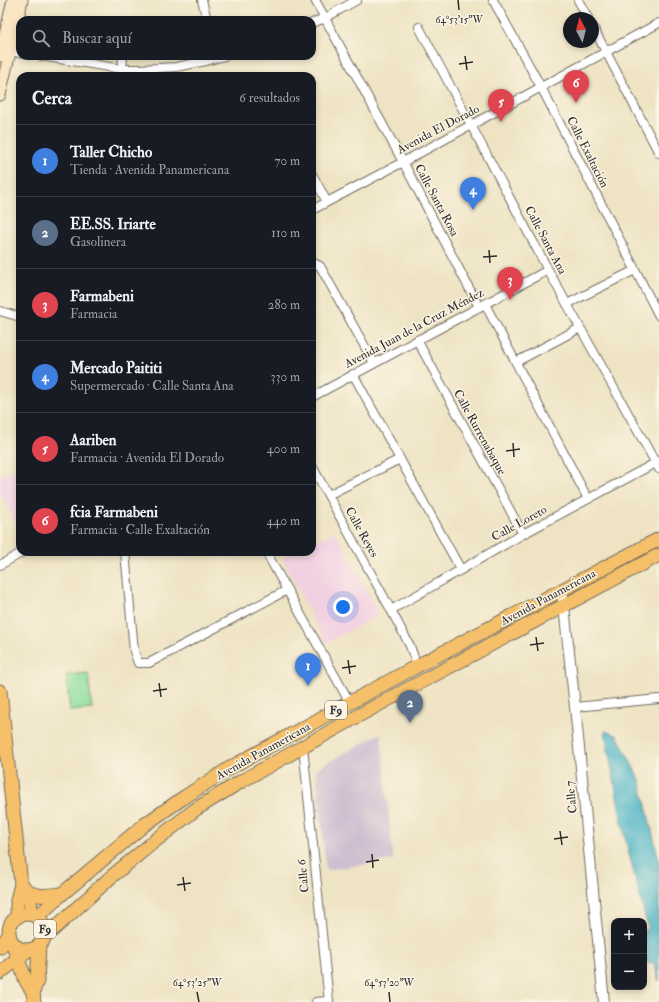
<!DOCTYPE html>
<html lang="es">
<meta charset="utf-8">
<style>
:root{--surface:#171b24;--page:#242831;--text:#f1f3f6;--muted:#9ea1a6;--line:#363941;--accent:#d1495b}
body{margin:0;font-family:"IM FELL Double Pica",serif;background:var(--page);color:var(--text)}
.controls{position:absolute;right:12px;bottom:12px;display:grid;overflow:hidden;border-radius:8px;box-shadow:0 2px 6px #0003}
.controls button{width:36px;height:36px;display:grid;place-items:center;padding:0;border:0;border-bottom:1px solid var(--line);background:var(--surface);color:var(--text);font:20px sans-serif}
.compass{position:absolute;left:563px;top:12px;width:36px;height:36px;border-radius:50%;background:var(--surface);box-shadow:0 2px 6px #0003;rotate:353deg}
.you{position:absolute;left:343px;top:607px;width:14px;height:14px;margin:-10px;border:3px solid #fff;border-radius:50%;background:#1a73e8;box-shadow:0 0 0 6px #1a73e833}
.badge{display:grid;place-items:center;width:26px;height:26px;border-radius:50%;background:var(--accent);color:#fff;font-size:13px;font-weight:700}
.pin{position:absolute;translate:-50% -33px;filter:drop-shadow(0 1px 2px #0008)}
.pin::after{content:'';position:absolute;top:21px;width:14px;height:12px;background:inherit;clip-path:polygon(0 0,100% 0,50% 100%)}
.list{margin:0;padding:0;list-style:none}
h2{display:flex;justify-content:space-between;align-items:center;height:52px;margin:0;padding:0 16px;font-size:17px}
h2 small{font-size:13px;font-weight:400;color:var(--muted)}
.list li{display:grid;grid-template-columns:26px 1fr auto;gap:12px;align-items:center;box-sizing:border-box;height:72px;padding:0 16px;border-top:1px solid var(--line)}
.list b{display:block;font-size:15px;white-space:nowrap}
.list p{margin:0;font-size:13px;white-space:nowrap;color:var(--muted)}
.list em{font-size:13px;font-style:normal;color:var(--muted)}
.icon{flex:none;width:22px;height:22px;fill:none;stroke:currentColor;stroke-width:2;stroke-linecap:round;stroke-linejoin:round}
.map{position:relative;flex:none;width:659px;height:1002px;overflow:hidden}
.search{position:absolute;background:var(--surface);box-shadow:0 2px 6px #0003;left:16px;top:16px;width:300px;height:44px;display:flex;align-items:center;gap:10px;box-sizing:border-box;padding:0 14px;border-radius:12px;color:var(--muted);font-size:15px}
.panel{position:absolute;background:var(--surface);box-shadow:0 2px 6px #0003;left:16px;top:72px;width:300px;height:484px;border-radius:12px}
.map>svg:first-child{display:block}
</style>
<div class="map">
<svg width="659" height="1002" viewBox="0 0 659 1002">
<rect width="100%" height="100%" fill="#fcf5e5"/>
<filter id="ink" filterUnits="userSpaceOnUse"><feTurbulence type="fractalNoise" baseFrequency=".025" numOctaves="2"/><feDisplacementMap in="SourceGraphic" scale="8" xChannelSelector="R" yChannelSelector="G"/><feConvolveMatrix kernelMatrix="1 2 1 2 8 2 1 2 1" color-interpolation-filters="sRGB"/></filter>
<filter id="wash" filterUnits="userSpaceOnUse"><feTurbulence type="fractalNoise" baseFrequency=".012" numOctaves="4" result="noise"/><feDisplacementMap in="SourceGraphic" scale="16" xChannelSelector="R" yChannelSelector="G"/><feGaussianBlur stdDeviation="0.9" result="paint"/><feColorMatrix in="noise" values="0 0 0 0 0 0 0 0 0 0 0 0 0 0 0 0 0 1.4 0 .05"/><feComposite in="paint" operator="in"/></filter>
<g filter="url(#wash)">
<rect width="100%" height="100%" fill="#eee3c3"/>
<!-- built -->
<g fill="#f1d0e2">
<polygon points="20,466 20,531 0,493 0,477"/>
<polygon points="335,531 379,615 326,643 282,558 294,552 312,552 312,543"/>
</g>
<!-- industrial -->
<polygon fill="#cebed0" points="381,733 393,860 326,870 316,769"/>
<!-- green -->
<polygon fill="#8cdd9d" stroke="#5c8464" points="88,673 92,709 70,711 66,675"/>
<!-- water -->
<polygon fill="#48b3c6" stroke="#3a6f78" points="605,731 617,735 640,780 659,860 659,981 654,963 644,962 644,930 648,928 625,838 607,744"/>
</g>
<g filter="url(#ink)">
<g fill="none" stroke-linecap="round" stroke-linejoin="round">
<defs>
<g id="minor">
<polyline points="202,0 207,20"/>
<polyline points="315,0 403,162 479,307"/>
<polyline points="493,0 541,87 659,316"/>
<polyline points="578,0 588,18"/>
<polyline points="312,23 325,18 357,0"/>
<polyline points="419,27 548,270 659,469"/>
<polyline points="593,27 659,153"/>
<polyline points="5,50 20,53"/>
<polyline points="41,56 122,69 140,69 176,67 206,61 225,56"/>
<polyline points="122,69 123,56"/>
<polyline points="312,174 327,202"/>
<polyline points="312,210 403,162 659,23"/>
<polyline points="312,262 320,266 374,363"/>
<polyline points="485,304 588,499"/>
<polyline points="567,304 635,270"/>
<polyline points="0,311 20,317"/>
<polyline points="417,340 523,534"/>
<polyline points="516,362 580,328"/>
<polyline points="353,374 461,570"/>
<polyline points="312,397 548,270"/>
<polyline points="312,466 391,610 410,646 417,666"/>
<polyline points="328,495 400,459"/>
<polyline points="125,552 134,651 138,663 149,663 287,590"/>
<polyline points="266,552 350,703"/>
<polyline points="0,565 23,552"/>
<polyline points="391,610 523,534 659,461"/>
<polyline points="575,707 659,699"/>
<polyline points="303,747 329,1002"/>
<polyline points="316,1002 329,1001"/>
</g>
<polyline id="tertiary" points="562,589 575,707 604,1002"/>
<g id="secondary">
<polyline points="0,56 13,0"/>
<polyline points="0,95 22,0"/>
</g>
<g id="primary">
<polyline points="0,947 9,935"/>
<polyline points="0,973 28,950"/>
</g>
<g id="trunk">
<polyline points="0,691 21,884 30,901 32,914"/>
<path d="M24,887C33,899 49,895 62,894"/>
<circle cx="27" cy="932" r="18"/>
<polyline points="17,916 17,900 21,884"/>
<polyline points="37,917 62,894 144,825 186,796 233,766 327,715 417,666 659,539"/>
<polyline points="45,937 111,877 156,840 196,809 240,782 376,706 659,555"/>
<polyline points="13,945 26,981 33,992"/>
<polyline points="34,1002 33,992 37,981 39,946"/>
</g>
</defs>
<!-- minor casing -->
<use href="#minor" stroke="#6f6b60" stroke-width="10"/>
<!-- tertiary casing -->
<use href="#tertiary" stroke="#6f6b60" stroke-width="12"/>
<!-- secondary casing -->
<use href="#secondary" stroke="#6f6b60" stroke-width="13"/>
<!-- primary casing -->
<use href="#primary" stroke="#6f6b60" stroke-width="15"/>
<!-- trunk casing -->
<use href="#trunk" stroke="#6f6b60" stroke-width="15"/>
<!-- minor -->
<use href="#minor" stroke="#fff" stroke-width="8"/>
<!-- tertiary -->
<use href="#tertiary" stroke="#fff" stroke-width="10"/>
<!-- secondary -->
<use href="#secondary" stroke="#fbe6c4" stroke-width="11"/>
<!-- primary -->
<use href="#primary" stroke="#f6c06b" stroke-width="13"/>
<!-- trunk -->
<use href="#trunk" stroke="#f6c06b" stroke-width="13"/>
</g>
</g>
<!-- ticks -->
<path fill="none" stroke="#2b2b2b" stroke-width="1.5" d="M458,0L459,10M465,56L467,70M459,64L473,62M489,250L490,263M483,257L497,256M513,443L514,457M506,451L520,449M536,637L538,651M530,645L544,643M348,660L350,674M342,668L356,666M159,683L161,697M153,691L167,689M560,831L562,845M554,839L568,837M372,854L373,868M366,862L379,860M183,877L185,891M177,885L191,883M197,992L199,1002M389,992L390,1002"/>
<g text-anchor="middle" stroke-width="3" stroke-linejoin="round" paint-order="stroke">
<!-- shield labels -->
<g fill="#fcf5e5" stroke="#6a6863" stroke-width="1">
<rect x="325" y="701" width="22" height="18" rx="3"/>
<rect x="34" y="920" width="22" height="18" rx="3"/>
</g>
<g font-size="11" font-weight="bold" fill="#2b2b2b">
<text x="336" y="714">F9</text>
<text x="45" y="933">F9</text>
</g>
<!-- street labels -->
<g font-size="12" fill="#2b2b2b" stroke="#fcf5e5">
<text transform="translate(438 129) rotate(-28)" y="4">Avenida El Dorado</text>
<text transform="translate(588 152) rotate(63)" y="4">Calle Exaltación</text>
<text transform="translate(437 200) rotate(62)" y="4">Calle Santa Rosa</text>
<text transform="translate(546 240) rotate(62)" y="4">Calle Santa Ana</text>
<text transform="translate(414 328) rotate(-28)" y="4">Avenida Juan de la Cruz Méndez</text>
<text transform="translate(480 432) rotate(61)" y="4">Calle Rurrenabaque</text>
<text transform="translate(519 523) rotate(-29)" y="4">Calle Loreto</text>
<text transform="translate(362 532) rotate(61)" y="4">Calle Reyes</text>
<text transform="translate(548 597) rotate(-28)" y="4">Avenida Panamericana</text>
<text transform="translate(263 751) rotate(-29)" y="4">Avenida Panamericana</text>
<text transform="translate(571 797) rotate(-96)" y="4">Calle 7</text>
<text transform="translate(303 876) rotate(-96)" y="4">Calle 6</text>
</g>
</g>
<g font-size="10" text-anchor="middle" fill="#2b2b2b" stroke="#fcf5e5" stroke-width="3" stroke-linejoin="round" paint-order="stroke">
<text x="459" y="23">64°53'15"W</text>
<text x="197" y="986">64°53'25"W</text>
<text x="389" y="986">64°53'20"W</text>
</g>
</svg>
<div class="controls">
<button>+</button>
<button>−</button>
</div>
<svg class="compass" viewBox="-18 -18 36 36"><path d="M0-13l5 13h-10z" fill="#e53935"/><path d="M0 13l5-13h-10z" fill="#9ea1a6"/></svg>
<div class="you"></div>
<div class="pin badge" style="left:308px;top:686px;background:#3f7fe0">1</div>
<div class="pin badge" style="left:410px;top:723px;background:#5c6f8a">2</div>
<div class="pin badge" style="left:510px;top:300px;background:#e0444e">3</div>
<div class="pin badge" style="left:473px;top:210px;background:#3f7fe0">4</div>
<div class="pin badge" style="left:501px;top:122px;background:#e0444e">5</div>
<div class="pin badge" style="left:576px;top:103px;background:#e0444e">6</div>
<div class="search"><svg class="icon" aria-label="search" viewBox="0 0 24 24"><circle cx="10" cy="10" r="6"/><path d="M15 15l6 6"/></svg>Buscar aquí</div>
<section class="panel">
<h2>Cerca<small>6 resultados</small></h2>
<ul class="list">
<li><span class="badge" style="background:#3f7fe0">1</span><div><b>Taller Chicho</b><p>Tienda · Avenida Panamericana</p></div><em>70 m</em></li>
<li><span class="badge" style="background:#5c6f8a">2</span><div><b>EE.SS. Iriarte</b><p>Gasolinera</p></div><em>110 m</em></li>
<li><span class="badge" style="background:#e0444e">3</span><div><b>Farmabeni</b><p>Farmacia</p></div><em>280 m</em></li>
<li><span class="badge" style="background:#3f7fe0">4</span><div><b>Mercado Paititi</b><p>Supermercado · Calle Santa Ana</p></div><em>330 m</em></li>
<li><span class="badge" style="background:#e0444e">5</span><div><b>Aariben</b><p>Farmacia · Avenida El Dorado</p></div><em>400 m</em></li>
<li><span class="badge" style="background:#e0444e">6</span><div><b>fcia Farmabeni</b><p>Farmacia · Calle Exaltación</p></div><em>440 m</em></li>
</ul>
</section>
</div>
